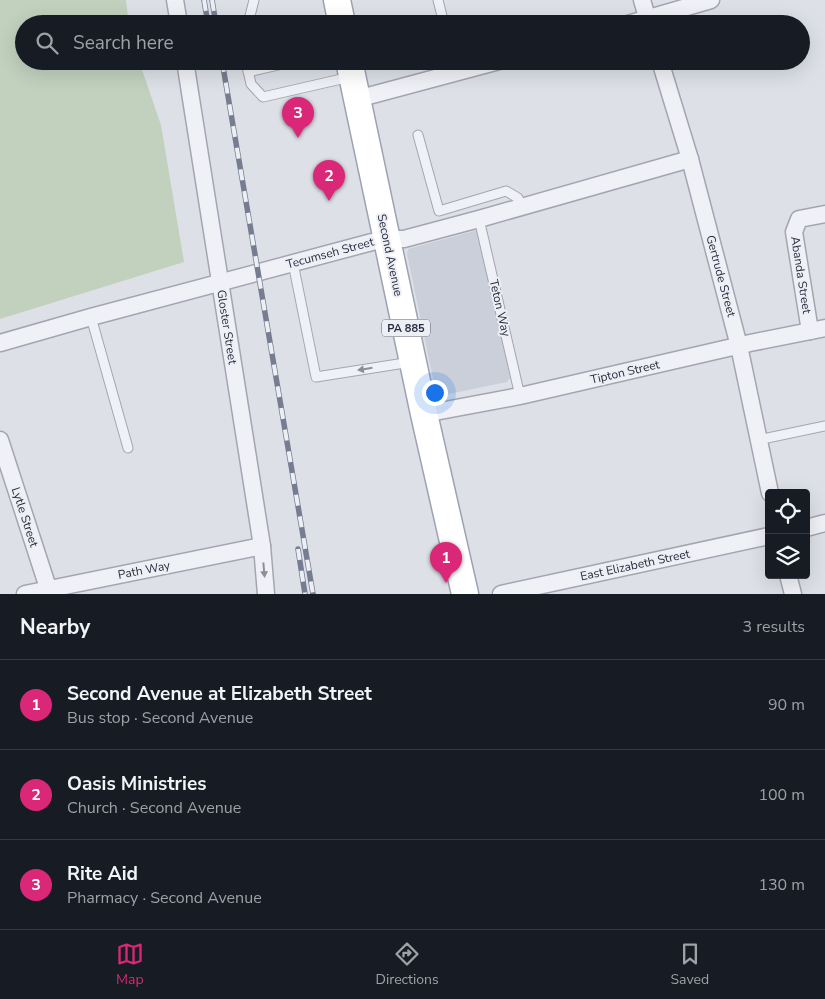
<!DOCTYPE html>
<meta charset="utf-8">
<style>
:root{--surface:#171b24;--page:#20242c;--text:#f1f3f6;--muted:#9ea1a6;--line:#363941;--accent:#db2777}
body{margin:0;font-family:"Nunito Sans",sans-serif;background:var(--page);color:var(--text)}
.controls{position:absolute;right:15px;bottom:15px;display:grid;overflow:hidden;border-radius:5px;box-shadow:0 5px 20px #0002}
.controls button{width:45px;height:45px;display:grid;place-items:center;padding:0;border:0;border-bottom:1px solid var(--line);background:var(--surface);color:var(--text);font:25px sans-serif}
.you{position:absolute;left:434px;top:392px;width:18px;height:18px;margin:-12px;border:4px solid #fff;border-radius:50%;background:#1a73e8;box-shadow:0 0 0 8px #1a73e833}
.badge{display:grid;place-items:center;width:32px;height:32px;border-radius:50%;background:var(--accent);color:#fff;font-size:16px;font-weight:700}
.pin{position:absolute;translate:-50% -41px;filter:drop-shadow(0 1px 2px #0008)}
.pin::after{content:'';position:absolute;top:26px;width:18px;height:15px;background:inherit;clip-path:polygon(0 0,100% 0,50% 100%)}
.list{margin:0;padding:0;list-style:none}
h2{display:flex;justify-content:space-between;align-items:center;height:65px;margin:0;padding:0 20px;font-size:21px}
h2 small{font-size:16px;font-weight:400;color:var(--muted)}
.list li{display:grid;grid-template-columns:32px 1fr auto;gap:15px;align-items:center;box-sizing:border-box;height:90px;padding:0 20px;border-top:1px solid var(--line)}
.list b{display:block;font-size:19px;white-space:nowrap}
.list p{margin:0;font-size:16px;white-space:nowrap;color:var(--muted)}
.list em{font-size:16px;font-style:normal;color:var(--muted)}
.icon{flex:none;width:28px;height:28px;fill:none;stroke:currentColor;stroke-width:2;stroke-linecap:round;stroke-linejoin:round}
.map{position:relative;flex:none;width:825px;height:594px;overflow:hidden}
.search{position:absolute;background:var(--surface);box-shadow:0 5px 20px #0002;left:15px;right:15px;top:15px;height:55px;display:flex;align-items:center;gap:12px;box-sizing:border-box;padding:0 18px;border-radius:28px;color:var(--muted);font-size:19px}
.sheet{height:335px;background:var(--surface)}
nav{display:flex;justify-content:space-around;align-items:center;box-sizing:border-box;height:70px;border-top:1px solid var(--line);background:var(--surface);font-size:14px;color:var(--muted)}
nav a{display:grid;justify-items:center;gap:2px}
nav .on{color:var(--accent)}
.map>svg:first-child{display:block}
</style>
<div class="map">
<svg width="825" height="594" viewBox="0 0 825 594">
<rect width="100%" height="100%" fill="#dde0e7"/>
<!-- built -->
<polygon fill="#cbcfd9" points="478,230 510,378 507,382 439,396 436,393 407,254 408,249"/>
<!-- green -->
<polygon fill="#c1d1be" points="0,0 126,0 129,24 24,24 24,61 139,61 161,125 184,262 0,319"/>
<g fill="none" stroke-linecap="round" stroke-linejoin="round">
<defs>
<g id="lane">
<polyline points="438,0 444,24"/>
<polyline points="248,24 254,0"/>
<polyline points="246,61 251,84 263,97 350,77"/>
<polyline points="248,72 295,61"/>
<polyline points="418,135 439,211 506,191 518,198 522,207"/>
<polyline points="479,219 520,396"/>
<polyline points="293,263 316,377 411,362"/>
<polyline points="91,317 128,448"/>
<polyline points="758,440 825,426"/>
</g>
<g id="street">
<polyline points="175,0 179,24"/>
<polyline points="642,0 649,24"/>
<polyline points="628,24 711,0"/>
<polyline points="185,61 262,546 266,594"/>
<polyline points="660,61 690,159 739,346 770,493"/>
<polyline points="357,99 499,61"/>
<polyline points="810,331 794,232 799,219 825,214"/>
<polyline points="0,343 91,317 372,242 387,239 404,239 479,219 690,159"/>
<polyline points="424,414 520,396 750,343 825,328"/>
<polyline points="0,440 50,594"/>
<polyline points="806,528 825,523"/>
<polyline points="788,575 793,594"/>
<polyline points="25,594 262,546"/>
<polyline points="501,594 769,536"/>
</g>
<g id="primary">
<polyline points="337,0 342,24"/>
<polyline points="349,61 424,414 465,594"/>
</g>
</defs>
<!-- lane casing -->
<use href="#lane" stroke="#a3a6b1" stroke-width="11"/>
<!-- street casing -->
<use href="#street" stroke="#a3a6b1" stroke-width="19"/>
<!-- primary casing -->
<use href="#primary" stroke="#9da2b3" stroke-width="29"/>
<!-- lane -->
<use href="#lane" stroke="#f0f1f6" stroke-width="9"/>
<!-- street -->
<use href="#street" stroke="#f0f1f6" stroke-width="16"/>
<!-- primary -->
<use href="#primary" stroke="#fff" stroke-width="26"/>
<defs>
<g id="rail">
<polyline points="204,0 208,24"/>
<polyline points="212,0 216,24"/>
<polyline points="222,61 313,594"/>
<polyline points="298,549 305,594"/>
</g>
</defs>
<!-- rail casing -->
<use href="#rail" stroke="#777d91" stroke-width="5.5"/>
<!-- rail -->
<use href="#rail" stroke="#edeff5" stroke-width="4" stroke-dasharray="11" stroke-linecap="butt"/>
</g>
<!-- one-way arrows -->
<defs><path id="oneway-solid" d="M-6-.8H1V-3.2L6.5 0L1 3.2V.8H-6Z" transform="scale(1.25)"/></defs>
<g fill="#8c8e9a">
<use href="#oneway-solid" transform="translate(365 369) rotate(171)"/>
<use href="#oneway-solid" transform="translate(264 570) rotate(85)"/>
</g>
<g text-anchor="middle" stroke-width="4" stroke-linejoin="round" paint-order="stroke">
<!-- shield labels -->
<rect fill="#edeff5" stroke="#626675" stroke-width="1" x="382" y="319.5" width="48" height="17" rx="4"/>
<g font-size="11" font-weight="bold" fill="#272c3e">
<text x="406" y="332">PA 885</text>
</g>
<!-- street labels -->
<g font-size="12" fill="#272c3e" stroke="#edeff5">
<text transform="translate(330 253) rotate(-15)" y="4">Tecumseh Street</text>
<text transform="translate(390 255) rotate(78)" y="4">Second Avenue</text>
<text transform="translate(801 275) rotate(81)" y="4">Abanda Street</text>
<text transform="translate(721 276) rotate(75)" y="4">Gertrude Street</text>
<text transform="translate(500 308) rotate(77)" y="4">Teton Way</text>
<text transform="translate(227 327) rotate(81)" y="4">Gloster Street</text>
<text transform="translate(625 372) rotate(-13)" y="4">Tipton Street</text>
<text transform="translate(25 517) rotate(72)" y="4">Lytle Street</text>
<text transform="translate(635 565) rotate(-12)" y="4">East Elizabeth Street</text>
<text transform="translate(144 570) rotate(-11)" y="4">Path Way</text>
</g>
</g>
</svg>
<div class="controls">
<button><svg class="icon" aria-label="locate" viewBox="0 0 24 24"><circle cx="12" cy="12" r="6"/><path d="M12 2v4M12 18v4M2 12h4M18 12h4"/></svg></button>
<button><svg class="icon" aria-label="layers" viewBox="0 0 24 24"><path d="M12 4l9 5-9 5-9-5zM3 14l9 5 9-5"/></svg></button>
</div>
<div class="you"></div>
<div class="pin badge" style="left:446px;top:583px">1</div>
<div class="pin badge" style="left:329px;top:201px">2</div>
<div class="pin badge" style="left:298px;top:138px">3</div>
<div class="search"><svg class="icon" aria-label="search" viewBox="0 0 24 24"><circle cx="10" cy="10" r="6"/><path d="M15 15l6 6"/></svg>Search here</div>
</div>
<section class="sheet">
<h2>Nearby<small>3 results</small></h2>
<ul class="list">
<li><span class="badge">1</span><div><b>Second Avenue at Elizabeth Street</b><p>Bus stop · Second Avenue</p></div><em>90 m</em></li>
<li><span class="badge">2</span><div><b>Oasis Ministries</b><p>Church · Second Avenue</p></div><em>100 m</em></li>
<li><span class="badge">3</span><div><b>Rite Aid</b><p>Pharmacy · Second Avenue</p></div><em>130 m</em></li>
</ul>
</section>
<nav>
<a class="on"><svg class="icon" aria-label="map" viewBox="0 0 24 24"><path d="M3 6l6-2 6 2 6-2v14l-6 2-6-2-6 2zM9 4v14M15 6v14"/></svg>Map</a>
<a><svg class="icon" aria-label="directions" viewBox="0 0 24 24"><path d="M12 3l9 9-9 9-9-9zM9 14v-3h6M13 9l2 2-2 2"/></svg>Directions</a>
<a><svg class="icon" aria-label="saved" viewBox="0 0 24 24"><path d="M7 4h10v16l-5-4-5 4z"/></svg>Saved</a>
</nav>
